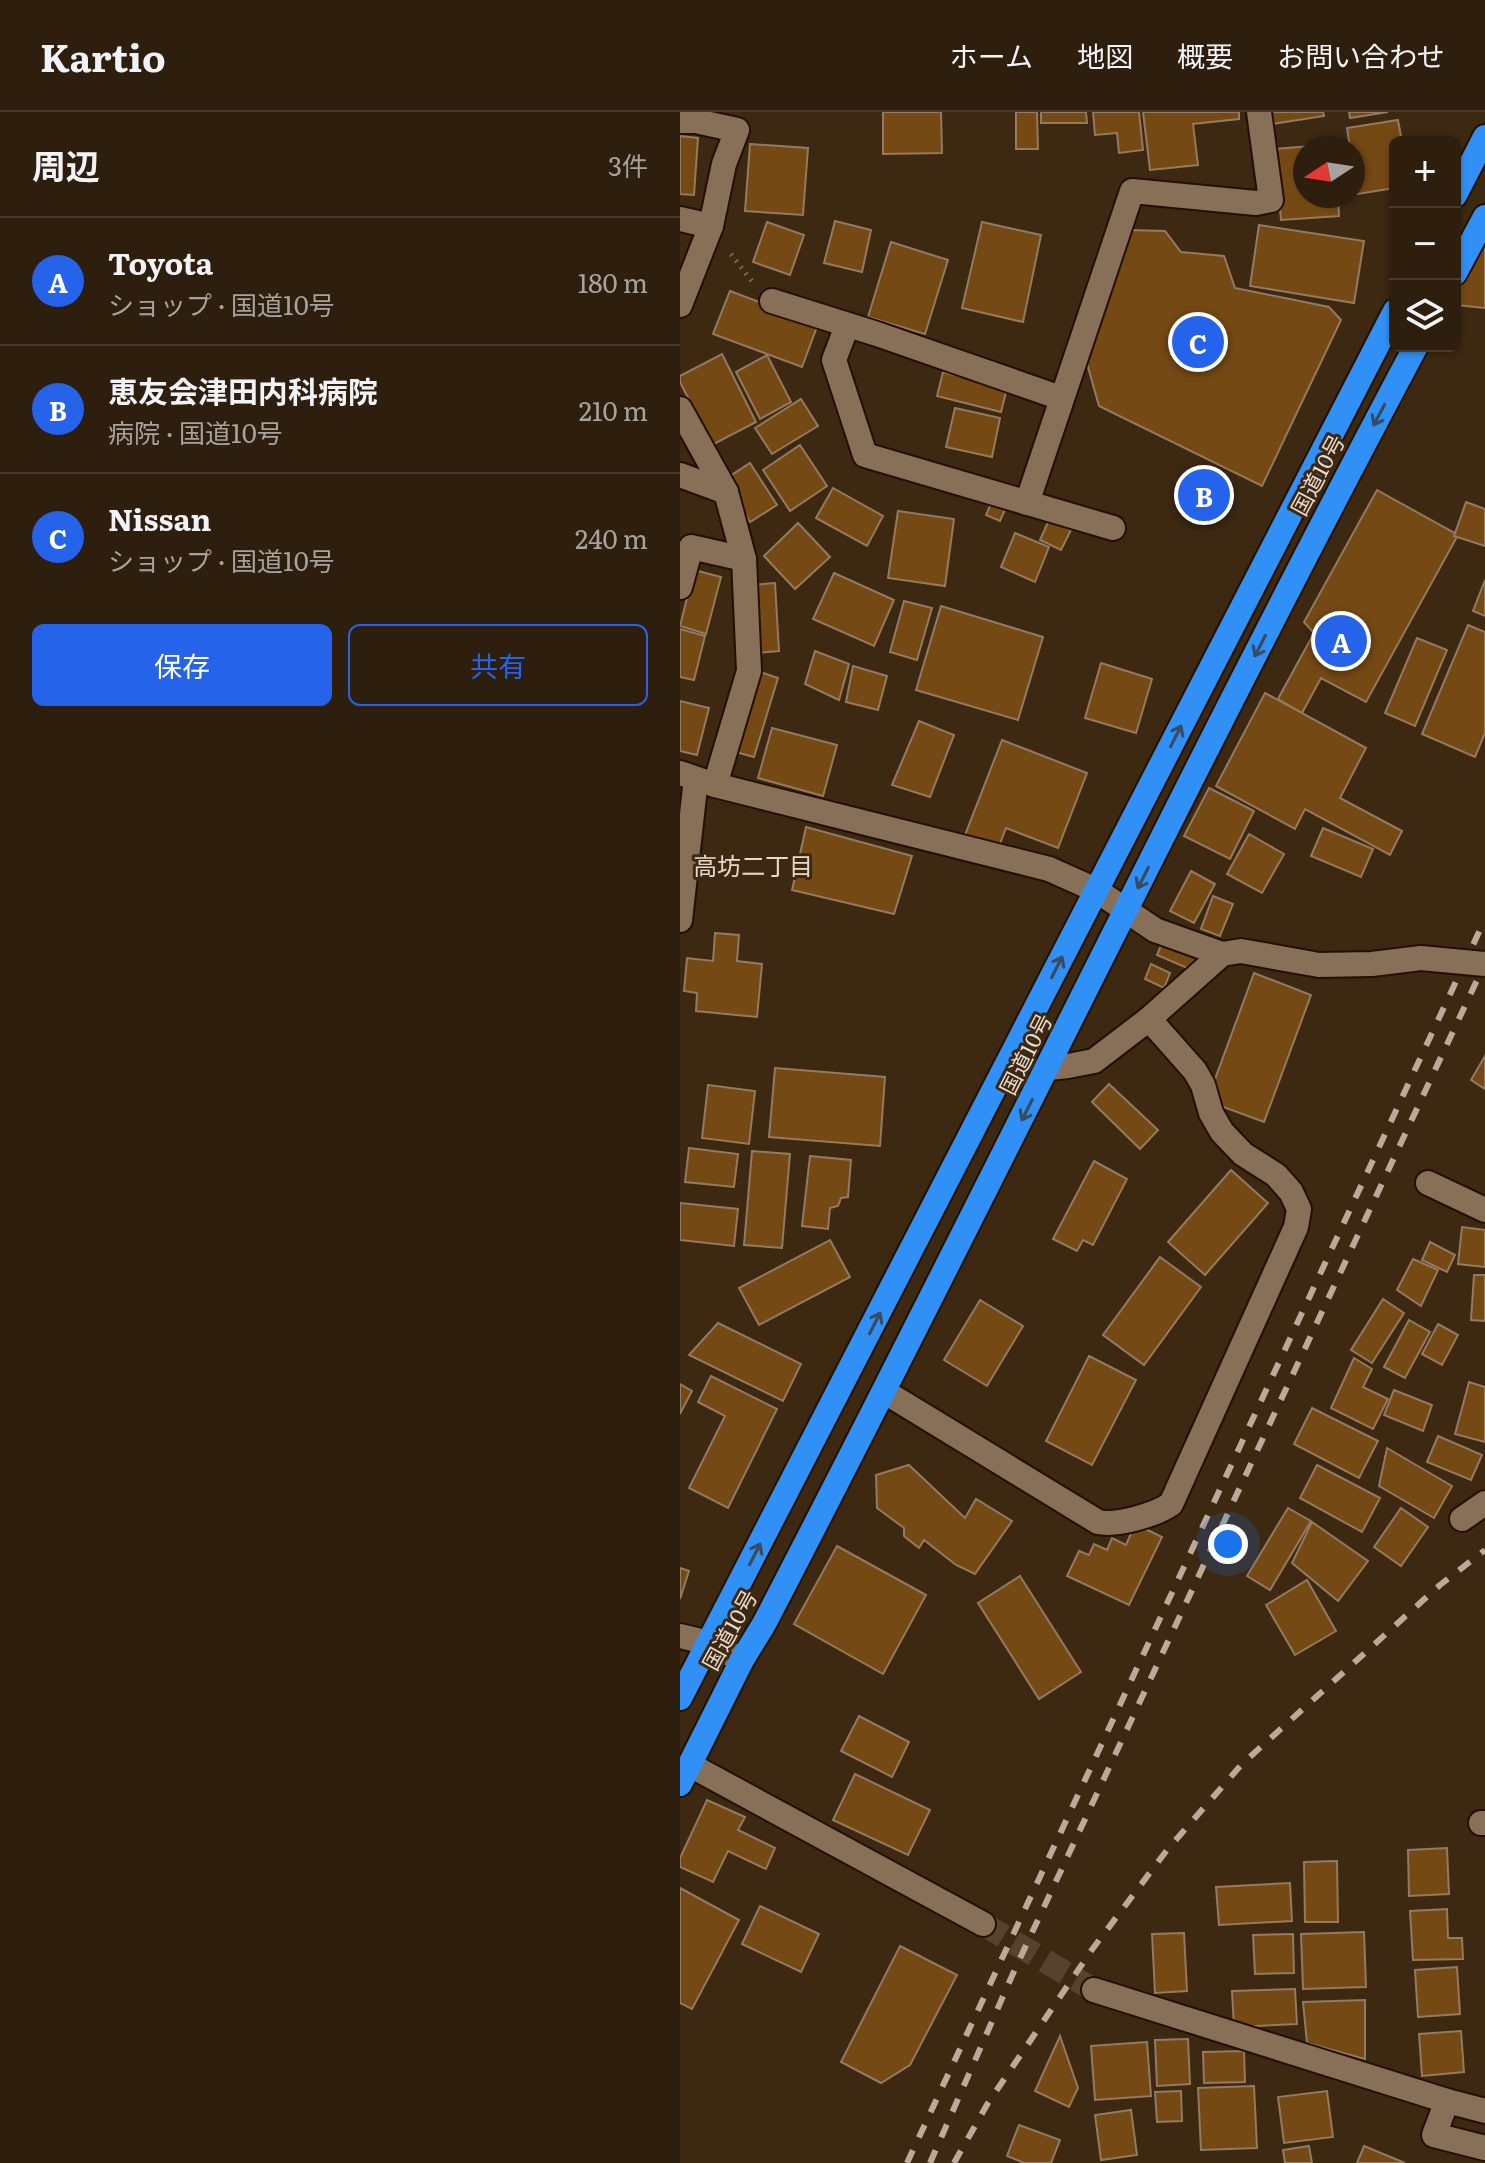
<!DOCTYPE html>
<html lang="ja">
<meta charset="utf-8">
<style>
:root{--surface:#2e1e0e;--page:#3a2b1c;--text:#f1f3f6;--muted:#a7a29e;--line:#493c2e;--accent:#2563eb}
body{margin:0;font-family:Literata,"Noto Sans JP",serif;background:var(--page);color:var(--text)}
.controls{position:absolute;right:24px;top:24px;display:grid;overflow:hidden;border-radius:12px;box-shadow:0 2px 6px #0004}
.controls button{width:72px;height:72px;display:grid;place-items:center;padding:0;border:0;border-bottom:2px solid var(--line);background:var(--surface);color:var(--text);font:40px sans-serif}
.compass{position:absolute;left:613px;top:24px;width:72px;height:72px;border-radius:50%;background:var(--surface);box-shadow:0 2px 6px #0004;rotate:258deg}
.you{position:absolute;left:548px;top:1432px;width:28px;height:28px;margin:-20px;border:6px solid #fff;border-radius:50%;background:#1a73e8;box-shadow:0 0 0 12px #1a73e833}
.badge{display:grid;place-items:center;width:52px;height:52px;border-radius:50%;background:var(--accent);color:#fff;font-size:26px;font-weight:700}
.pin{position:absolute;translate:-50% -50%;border:4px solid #fff;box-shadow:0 2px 8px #0006}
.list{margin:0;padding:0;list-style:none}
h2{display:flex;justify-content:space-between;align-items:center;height:104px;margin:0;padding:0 32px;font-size:34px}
h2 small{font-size:26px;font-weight:400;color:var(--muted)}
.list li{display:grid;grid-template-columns:52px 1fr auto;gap:24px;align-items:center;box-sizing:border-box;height:128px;padding:0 32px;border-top:2px solid var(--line)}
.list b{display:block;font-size:30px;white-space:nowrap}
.list p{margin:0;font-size:26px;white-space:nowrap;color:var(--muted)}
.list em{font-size:26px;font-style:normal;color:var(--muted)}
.actions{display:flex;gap:16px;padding:24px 32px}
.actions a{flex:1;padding:18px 0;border:2px solid var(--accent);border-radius:12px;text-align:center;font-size:28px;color:var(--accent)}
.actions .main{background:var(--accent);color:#fff}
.icon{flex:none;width:44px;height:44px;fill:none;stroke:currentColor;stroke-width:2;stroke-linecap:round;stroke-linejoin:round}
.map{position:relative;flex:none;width:805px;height:2051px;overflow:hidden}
header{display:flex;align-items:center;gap:48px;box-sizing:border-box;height:112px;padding:0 40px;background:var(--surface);border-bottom:2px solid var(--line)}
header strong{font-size:38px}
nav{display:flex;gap:44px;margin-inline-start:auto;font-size:28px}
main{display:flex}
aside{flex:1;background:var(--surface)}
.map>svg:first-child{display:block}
</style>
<header>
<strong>Kartio</strong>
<nav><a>ホーム</a><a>地図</a><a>概要</a><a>お問い合わせ</a></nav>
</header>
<main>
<aside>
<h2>周辺<small>3件</small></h2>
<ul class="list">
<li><span class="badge">A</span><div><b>Toyota</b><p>ショップ · 国道10号</p></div><em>180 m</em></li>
<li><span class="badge">B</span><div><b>恵友会津田内科病院</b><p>病院 · 国道10号</p></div><em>210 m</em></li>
<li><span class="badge">C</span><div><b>Nissan</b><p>ショップ · 国道10号</p></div><em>240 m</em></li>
</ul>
<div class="actions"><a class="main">保存</a><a>共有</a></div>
</aside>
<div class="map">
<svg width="805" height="2051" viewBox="0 0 805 2051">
<rect width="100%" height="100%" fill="#3d2812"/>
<!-- building -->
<g fill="#754914" stroke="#937a61" stroke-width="2">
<polygon points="203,0 261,0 262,41 203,42"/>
<polygon points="336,0 357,0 358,37 336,37"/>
<polygon points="361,0 406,0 407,11 361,11"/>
<polygon points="413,0 459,0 463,38 439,41 437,21 415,23"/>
<polygon points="463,0 559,0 559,7 513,12 518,53 470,58"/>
<polygon points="590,0 643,0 644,4 592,12"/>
<polygon points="669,0 708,0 670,6"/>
<polygon points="718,8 722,30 715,30 715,76 677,82 673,57 673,36 670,36 667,16"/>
<polygon points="0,24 18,26 14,83 0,82"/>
<polygon points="70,32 128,36 123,103 65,99"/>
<polygon points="653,32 653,36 625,36 625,84 658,84 659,104 601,108 595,37"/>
<polygon points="155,109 191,118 182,160 144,151"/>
<polygon points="87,110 124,123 110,163 73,150"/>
<polygon points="302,110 361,123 343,210 282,196"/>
<polygon points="579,113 684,129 674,191 570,174"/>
<polygon points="449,118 485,119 501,140 544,144 555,176 649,195 661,208 582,374 419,294 404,241"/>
<polygon points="783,125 805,127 805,196 776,193"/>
<polygon points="211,130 268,148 245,222 188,205"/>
<polygon points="50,179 138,212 122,255 33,222"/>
<polygon points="42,242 76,310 32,333 0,270 0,264"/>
<polygon points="87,243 111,290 80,307 56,260"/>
<polygon points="263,260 327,276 321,300 257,284"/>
<polygon points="121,287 138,314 92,342 75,316"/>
<polygon points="275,296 320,306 312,345 266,335"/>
<polygon points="120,333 147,374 110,399 83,358"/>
<polygon points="70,351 97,393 70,410 44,368"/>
<polygon points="320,371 334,377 320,409 306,403"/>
<polygon points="153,376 203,404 187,434 136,406"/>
<polygon points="697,378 778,423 686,590 641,566 622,601 598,587 634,521 624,510"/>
<polygon points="786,390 805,397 805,434 774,424"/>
<polygon points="218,399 274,407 265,474 208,466"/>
<polygon points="369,408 391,418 381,438 360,428"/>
<polygon points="118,411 150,445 115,477 84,444"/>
<polygon points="335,421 369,435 355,470 321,455"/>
<polygon points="14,458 41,465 26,522 0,514"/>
<polygon points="154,461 214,488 194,534 133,507"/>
<polygon points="805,468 805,504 793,499"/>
<polygon points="95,471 99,539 75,541 71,473"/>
<polygon points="224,489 252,496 237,548 210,540"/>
<polygon points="261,494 363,525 338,608 236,578"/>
<polygon points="788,513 805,520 805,621 795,645 742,622"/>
<polygon points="0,517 25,524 14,568 0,565"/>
<polygon points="737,526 767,538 735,614 705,601"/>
<polygon points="135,539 169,552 159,588 125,572"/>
<polygon points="421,551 472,567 456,621 405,606"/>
<polygon points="173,554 207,564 198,598 166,590"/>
<polygon points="77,559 98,566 74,645 52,639"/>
<polygon points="585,581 686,636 660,686 722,719 710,743 625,697 615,717 536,674"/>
<polygon points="0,589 29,596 17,643 0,639"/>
<polygon points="239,609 274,623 250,685 212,673"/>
<polygon points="92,616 157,633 143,684 78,666"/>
<polygon points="322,628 407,661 378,736 326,716 318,737 285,723"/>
<polygon points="529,676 574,699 550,747 504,724"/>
<polygon points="126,715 232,744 214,802 112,778"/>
<polygon points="643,716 693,737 681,765 631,744"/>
<polygon points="569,722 604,742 582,781 547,762"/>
<polygon points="511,759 535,772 514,811 490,799"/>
<polygon points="533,784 553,792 540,824 521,817"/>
<polygon points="35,821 59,823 57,849 82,852 77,905 16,899 17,881 4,879 7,846 33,849"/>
<polygon points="485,824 522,839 514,859 477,843"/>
<polygon points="471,852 490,861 484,876 465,867"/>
<polygon points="574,861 631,883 584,1010 527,989"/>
<polygon points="805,944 805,977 791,968"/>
<polygon points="95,956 205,965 200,1034 89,1025"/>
<polygon points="429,972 478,1018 460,1037 412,990"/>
<polygon points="28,973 75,979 69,1032 22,1026"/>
<polygon points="9,1036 58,1042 54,1075 5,1070"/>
<polygon points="72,1039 110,1042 102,1136 64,1133"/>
<polygon points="130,1044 171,1048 168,1085 161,1086 158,1094 150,1096 148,1117 122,1114"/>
<polygon points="414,1049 447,1067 413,1133 403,1128 397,1139 373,1127"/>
<polygon points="551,1058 588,1091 525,1163 488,1130"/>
<polygon points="0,1091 58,1097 54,1134 0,1128"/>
<polygon points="782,1115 805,1118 805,1155 778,1152"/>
<polygon points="150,1128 170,1165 79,1213 59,1176"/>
<polygon points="750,1130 775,1143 767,1160 742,1148"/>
<polygon points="480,1145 521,1175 464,1253 423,1223"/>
<polygon points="733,1147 758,1158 741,1194 717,1178"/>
<polygon points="794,1163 805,1163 805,1209 791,1208"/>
<polygon points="703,1187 724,1201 692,1251 671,1238"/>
<polygon points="300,1188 343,1214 307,1274 264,1248"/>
<polygon points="729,1208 750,1220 725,1266 704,1255"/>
<polygon points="38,1211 121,1252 103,1289 9,1243"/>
<polygon points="758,1212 778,1223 762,1253 742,1242"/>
<polygon points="409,1244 456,1268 412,1353 366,1329"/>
<polygon points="674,1246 692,1257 683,1275 708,1287 693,1317 651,1296"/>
<polygon points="31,1264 97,1297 48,1396 9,1376 45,1304 18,1290"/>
<polygon points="789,1270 805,1275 805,1330 775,1322"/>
<polygon points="0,1272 12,1279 0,1302"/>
<polygon points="714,1278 752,1293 743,1319 704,1303"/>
<polygon points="632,1296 698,1329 679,1366 614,1332"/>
<polygon points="758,1324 802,1343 791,1368 747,1350"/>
<polygon points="707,1336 772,1374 754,1406 699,1374"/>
<polygon points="229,1353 285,1406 296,1387 332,1409 295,1462 276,1453 244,1428 239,1436 224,1424 224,1416 197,1396 196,1363"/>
<polygon points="637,1353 700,1386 682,1420 620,1386"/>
<polygon points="608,1396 631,1409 590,1478 567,1464"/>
<polygon points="721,1396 748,1415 721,1454 694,1435"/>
<polygon points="632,1410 688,1449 658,1489 612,1451"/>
<polygon points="455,1412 482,1425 449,1493 387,1464 399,1439 409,1443 414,1432 427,1438 432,1426 446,1433"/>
<polygon points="157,1434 246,1483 203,1562 114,1512"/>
<polygon points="0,1456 9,1459 0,1487"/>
<polygon points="340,1464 401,1560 359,1587 298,1491"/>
<polygon points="627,1468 656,1519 615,1543 586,1493"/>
<polygon points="179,1604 229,1630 212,1665 161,1639"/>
<polygon points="175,1662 250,1698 228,1743 153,1708"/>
<polygon points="27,1688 65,1705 58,1718 95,1736 86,1757 48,1739 33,1770 0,1755 0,1746"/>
<polygon points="767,1736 769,1782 729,1784 728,1738"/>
<polygon points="657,1749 658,1810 625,1810 624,1750"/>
<polygon points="610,1771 612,1809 539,1813 536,1775"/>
<polygon points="0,1776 59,1808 12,1897 0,1891"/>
<polygon points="80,1794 139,1822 121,1860 62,1832"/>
<polygon points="767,1797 768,1826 782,1826 783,1847 733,1848 730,1799"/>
<polygon points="684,1820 686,1875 623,1877 621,1822"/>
<polygon points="504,1821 507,1879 475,1881 472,1822"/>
<polygon points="613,1822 614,1861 575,1862 573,1823"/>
<polygon points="220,1834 277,1863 230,1953 201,1971 161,1950"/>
<polygon points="777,1855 780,1902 738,1905 735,1858"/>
<polygon points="615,1877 617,1912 554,1915 552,1879"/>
<polygon points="685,1888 685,1947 627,1931 623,1890"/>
<polygon points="781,1919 784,1960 742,1964 739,1922"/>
<polygon points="380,1924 398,1976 389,1995 355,1979"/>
<polygon points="508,1927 510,1972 477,1974 475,1928"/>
<polygon points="467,1930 471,1984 415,1988 411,1934"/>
<polygon points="564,1939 565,1970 524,1971 523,1940"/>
<polygon points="574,1974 577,2036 521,2038 518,1976"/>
<polygon points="501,1979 502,2009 477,2010 475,1980"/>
<polygon points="647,1979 653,2025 604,2031 598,1985"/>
<polygon points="451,1998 457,2043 421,2048 415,2003"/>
<polygon points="339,2013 380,2028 371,2051 344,2051 327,2044"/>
<polygon points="629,2034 632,2051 605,2051 603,2038"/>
<polygon points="684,2034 725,2051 677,2051"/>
</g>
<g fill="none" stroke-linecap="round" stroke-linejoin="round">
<!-- minor-tunnel -->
<polyline stroke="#56432e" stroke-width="24" stroke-dasharray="24 12" stroke-linecap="butt" points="303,1812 414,1878"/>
<defs>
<g id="minor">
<polyline points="0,9 16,9 57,18 44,52 31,114 0,193"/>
<polyline points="0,107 31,114"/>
<polyline points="92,189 197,222 381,286"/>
<polyline points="167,214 154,248 185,343 433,416"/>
<polyline points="0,297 46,380 64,447 69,559 35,673"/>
<polyline points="0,363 46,380"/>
<polyline points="347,391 452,79 576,91 591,88 579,0"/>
<polyline points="0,475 11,435 64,447"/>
<polyline points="0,661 35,673 369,757 416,778 475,818 542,842 561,839 639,853 692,852 741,846"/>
<polyline points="0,808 16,667"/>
<polyline points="368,956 388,954 414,949 469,907 542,842"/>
<polyline points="748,1071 805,1098"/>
<path d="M205,1280L418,1410C437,1414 475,1403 491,1392L616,1115L619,1097L611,1080L596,1063L563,1042L542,1020L531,1001L523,973L515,959L469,907"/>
<polyline points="782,1407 805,1391"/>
<polyline points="0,1524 29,1531 62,1548"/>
<polyline points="10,1653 303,1812"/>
<polyline points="801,1711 805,1711"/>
<polyline points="414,1878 767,1989 805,1999"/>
<polyline points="767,1989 754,2023 805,2036"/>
</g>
<g id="highway">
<polyline points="775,83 805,25"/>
<polyline points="775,161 805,105"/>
<polyline points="0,1586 715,199"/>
<path d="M0,1672L62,1548L84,1512C305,1088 511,656 736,234"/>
</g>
</defs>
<!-- minor casing -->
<use href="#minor" stroke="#231000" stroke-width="28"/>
<!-- highway casing -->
<use href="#highway" stroke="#231000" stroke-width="28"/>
<!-- path -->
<polyline stroke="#776451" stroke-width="5" stroke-dasharray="2 6" stroke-linecap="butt" points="51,142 74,172"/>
<!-- minor -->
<use href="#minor" stroke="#886f57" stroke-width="24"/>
<!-- highway -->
<use href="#highway" stroke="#3090f5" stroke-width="24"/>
<!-- rail -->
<g stroke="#baaa9b" stroke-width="6" stroke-dasharray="14 14" stroke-linecap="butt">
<polyline points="227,2051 805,807"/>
<polyline points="250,2051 335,1857 805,851"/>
<polyline points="274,2051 308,1991 411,1839 487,1738 562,1652 760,1473 805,1438"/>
</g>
<defs>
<polyline id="minor-bridge" points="741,846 805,852"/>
</defs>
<!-- minor-bridge casing -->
<use href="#minor-bridge" stroke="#231000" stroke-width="28" stroke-linecap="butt"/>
<!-- minor-bridge -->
<use href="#minor-bridge" stroke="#886f57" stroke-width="24"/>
</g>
<!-- one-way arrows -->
<defs><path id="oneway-shaft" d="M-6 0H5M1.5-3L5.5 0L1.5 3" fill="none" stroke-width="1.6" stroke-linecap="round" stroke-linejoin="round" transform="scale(2)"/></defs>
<g stroke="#384c61">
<use href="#oneway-shaft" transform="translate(699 303) rotate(118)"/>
<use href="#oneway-shaft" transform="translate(580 534) rotate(117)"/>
<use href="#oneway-shaft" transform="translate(496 624) rotate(-63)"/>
<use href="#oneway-shaft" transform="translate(463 766) rotate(117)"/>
<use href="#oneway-shaft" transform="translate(377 855) rotate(-63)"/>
<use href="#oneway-shaft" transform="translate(347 998) rotate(117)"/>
<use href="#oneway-shaft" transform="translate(195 1211) rotate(-63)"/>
<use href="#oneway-shaft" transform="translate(75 1442) rotate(-63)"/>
</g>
<g text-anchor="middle" stroke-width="6" stroke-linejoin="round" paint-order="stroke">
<!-- street labels -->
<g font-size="22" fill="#e7d9cc" stroke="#3d2812">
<text transform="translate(638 363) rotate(-62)" y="8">国道10号</text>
<text transform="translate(346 942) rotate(-63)" y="8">国道10号</text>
<text transform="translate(50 1518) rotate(-61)" y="8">国道10号</text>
</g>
<!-- neighbourhood labels -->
<g font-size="24" fill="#e7d9cc" stroke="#3d2812">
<text x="73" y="763">高坊二丁目</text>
</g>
</g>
</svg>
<div class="controls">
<button>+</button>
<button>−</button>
<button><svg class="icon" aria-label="layers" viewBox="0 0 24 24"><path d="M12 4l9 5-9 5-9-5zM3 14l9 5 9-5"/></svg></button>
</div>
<svg class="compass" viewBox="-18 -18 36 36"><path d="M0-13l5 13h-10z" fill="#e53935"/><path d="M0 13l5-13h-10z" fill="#a7a29e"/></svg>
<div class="you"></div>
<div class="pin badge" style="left:661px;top:529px">A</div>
<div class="pin badge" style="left:524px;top:383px">B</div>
<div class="pin badge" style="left:518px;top:230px">C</div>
</div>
</main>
